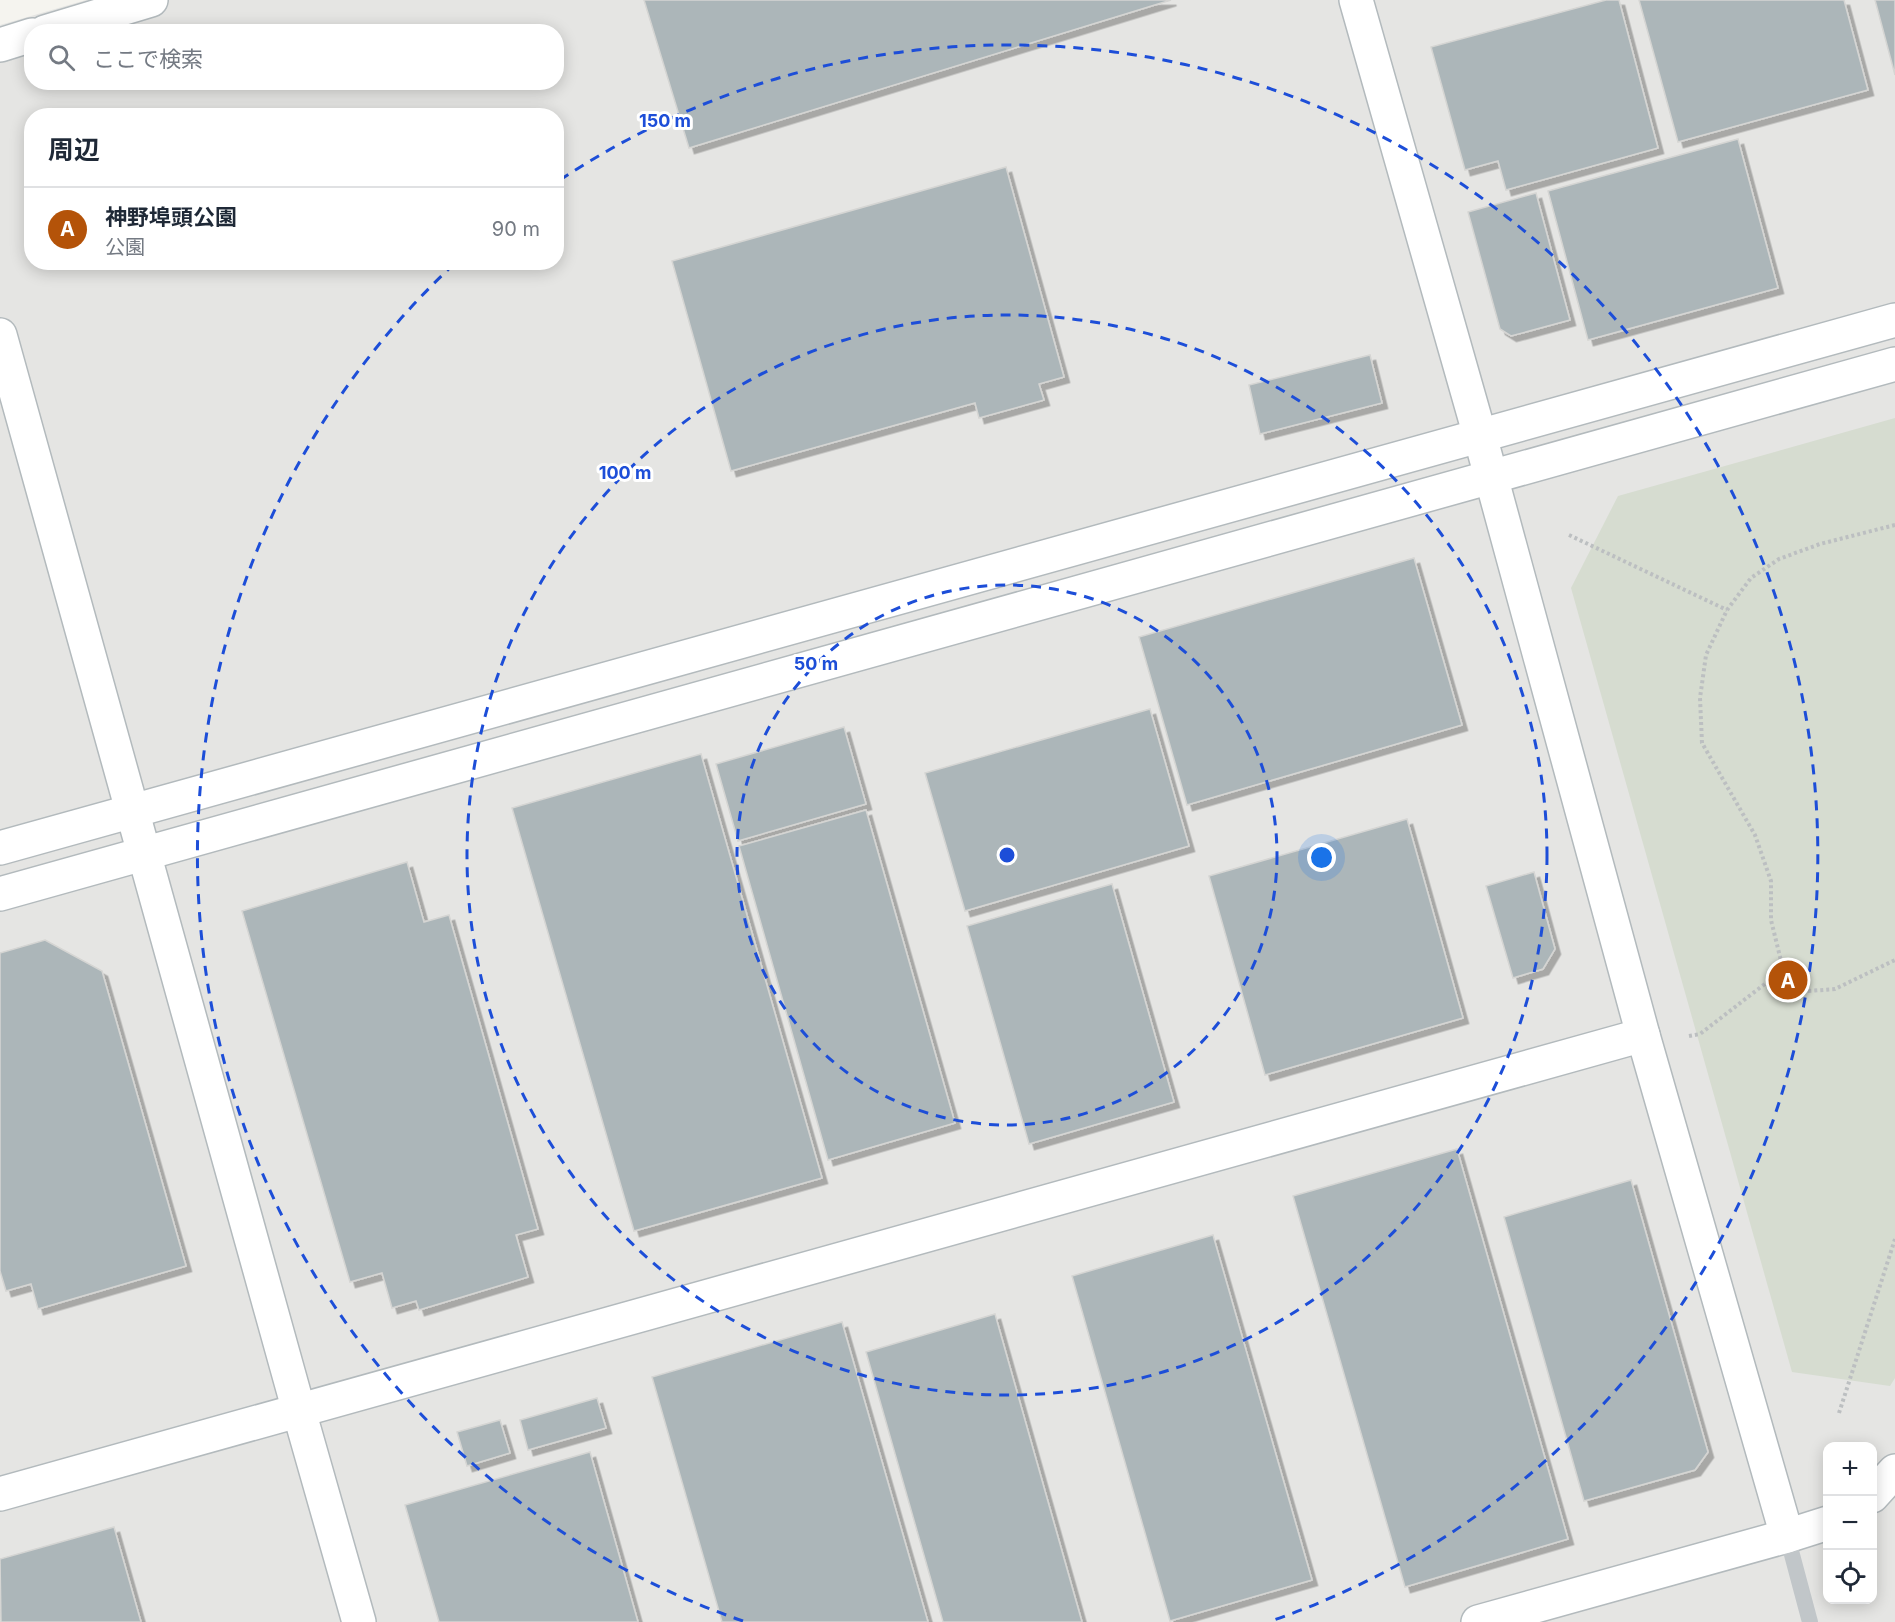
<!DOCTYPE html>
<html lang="ja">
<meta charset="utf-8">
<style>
:root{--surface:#fff;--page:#f2f2f3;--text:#1f2937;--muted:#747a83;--line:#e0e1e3;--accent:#b45309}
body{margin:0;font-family:Inter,"Noto Sans JP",sans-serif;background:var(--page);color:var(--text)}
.controls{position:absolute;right:18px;bottom:18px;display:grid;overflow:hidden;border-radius:12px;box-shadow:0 3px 15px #0003}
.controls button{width:54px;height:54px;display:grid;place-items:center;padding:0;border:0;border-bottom:2px solid var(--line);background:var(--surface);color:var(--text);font:30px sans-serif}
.you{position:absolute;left:1322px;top:858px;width:21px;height:21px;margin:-15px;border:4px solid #fff;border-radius:50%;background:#1a73e8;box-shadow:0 0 0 9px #1a73e833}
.badge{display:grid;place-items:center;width:39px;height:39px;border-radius:50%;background:var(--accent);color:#fff;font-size:20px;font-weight:700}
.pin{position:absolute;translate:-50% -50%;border:3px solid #fff;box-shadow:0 2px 6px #0006}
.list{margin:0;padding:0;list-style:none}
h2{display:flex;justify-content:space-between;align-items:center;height:78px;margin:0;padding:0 24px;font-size:26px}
h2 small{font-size:20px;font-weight:400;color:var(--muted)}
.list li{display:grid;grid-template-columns:39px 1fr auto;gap:18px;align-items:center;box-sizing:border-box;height:84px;padding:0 24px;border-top:2px solid var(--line)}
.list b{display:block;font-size:22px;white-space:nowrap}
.list p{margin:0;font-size:20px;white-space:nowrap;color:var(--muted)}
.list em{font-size:20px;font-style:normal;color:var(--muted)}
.icon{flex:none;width:33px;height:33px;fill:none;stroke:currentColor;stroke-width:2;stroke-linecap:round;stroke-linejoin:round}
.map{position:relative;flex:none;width:1895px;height:1622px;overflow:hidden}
.search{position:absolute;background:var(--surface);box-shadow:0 3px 15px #0003;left:24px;top:24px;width:540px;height:66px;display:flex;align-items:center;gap:15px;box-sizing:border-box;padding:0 21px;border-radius:24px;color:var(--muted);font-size:22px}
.panel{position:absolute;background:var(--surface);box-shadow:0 3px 15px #0003;left:24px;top:108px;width:540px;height:162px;border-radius:24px}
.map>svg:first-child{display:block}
</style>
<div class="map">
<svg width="1895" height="1622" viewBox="0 0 1895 1622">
<defs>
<filter id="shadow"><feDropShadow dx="5.5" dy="5.5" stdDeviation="0" flood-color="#0004"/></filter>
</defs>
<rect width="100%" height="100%" fill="#f5f4ef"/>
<!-- built -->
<path fill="#e5e5e3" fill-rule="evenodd" d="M86,0H1895V1622H0V25ZM32,32H556V82H32ZM32,116H556V262H32ZM1828,1446H1872V1600H1828Z"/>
<!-- green -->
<polygon fill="#d6dcd0" points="1895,418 1895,1378 1890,1386 1792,1372 1571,588 1618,496"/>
<!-- building -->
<g fill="#acb6b9" stroke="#d5d5d3" stroke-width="1.5" filter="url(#shadow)">
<polygon points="644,0 1171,0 689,148"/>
<polygon points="1606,0 1619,0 1658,148 1506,190 1498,161 1465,170 1431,47"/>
<polygon points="1639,0 1844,0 1868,90 1678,142"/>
<polygon points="1875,0 1895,0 1895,75"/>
<polygon points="1738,139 1778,288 1588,340 1548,191"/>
<polygon points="1006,167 1064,377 1039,384 1044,400 979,418 975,403 731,471 672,261"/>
<polygon points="1536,193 1570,320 1511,336 1500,329 1468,212"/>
<polygon points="1370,355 1382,403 1260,434 1249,385"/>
<polygon points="1414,558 1462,725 1187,805 1139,637"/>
<polygon points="1150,709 1189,846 965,911 925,773"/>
<polygon points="844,727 866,804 738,841 716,764"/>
<polygon points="701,754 822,1178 634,1231 512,808"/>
<polygon points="866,810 955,1123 828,1160 739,846"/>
<polygon points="1407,819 1463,1018 1265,1075 1209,876"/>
<polygon points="407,862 424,922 449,915 538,1229 516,1235 528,1277 419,1310 416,1301 392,1308 382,1273 350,1282 242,911"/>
<polygon points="1534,872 1555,949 1543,969 1513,978 1486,886"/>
<polygon points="1112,884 1174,1102 1029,1144 967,926"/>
<polygon points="45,940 102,971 186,1266 38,1309 31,1284 6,1291 0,1271 0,953"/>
<polygon points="1457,1149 1568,1539 1405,1587 1293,1196"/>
<polygon points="1631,1180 1708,1452 1695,1470 1584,1501 1504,1217"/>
<polygon points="1213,1235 1312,1580 1170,1621 1072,1276"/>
<polygon points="995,1314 1082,1622 943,1622 866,1352"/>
<polygon points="842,1322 928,1622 722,1622 652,1377"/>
<polygon points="597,1398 606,1428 528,1450 520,1420"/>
<polygon points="500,1420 510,1453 467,1466 457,1432"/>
<polygon points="590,1452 638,1622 439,1622 405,1505"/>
<polygon points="114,1527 141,1622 1,1622 0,1559"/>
</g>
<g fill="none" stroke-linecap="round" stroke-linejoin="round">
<defs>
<g id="secondary">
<polyline points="1356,0 1480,436 1643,1035 1787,1536"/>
<polyline points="45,32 151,0"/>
<polyline points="0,45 32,35"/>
<polyline points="0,335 299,1411 359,1622"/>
<polyline points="0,848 1895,320"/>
<polyline points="0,894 1895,364"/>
<polyline points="0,1494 1643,1035"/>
<polyline points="1872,1496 1895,1471"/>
<polyline points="1478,1622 1787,1536 1828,1523"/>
</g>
</defs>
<!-- secondary casing -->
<use href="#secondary" stroke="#b3babd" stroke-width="36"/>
<!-- path -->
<g stroke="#bcbfc1" stroke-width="4" stroke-dasharray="3 3" stroke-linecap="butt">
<polyline points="1895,525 1820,544 1779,559 1751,578 1727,610 1706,655 1700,698 1702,743 1755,835 1771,881 1771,920 1783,969 1791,982 1809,991 1835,989 1895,960"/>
<polyline points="1569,535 1727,610"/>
<polyline points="1689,1036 1700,1034 1783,970"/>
<polyline points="1839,1413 1895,1239"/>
</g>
<!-- lane -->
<polyline stroke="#c1c6c9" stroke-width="16" points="1787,1536 1810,1622"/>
<!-- secondary -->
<use href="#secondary" stroke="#fff" stroke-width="33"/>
</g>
<!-- distance rings -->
<g fill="none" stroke="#1d4ed8" stroke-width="3" stroke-dasharray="10 8">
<circle cx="1007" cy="855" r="270"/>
<circle cx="1007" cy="855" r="540"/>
<path d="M743 1621A810 810 0 0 1 455 263M560 180A810 810 0 1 1 1271 1621"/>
</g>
<circle cx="1007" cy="855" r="9" fill="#1d4ed8" stroke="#fff" stroke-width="3"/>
<g font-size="18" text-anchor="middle" font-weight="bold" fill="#1d4ed8" stroke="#fff" stroke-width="6" stroke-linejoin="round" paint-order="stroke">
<text x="665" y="127">150 m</text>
<text x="625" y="479">100 m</text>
<text x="816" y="670">50 m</text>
</g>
</svg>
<div class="controls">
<button>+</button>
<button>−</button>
<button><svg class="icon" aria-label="locate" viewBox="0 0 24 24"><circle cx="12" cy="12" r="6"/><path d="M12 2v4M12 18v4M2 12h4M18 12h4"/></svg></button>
</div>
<div class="you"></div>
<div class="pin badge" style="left:1788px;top:980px">A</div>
<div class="search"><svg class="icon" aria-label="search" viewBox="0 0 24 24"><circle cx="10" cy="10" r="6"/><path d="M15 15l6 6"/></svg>ここで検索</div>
<section class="panel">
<h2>周辺<small></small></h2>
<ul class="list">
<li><span class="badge">A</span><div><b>神野埠頭公園</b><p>公園</p></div><em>90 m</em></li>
</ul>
</section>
</div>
